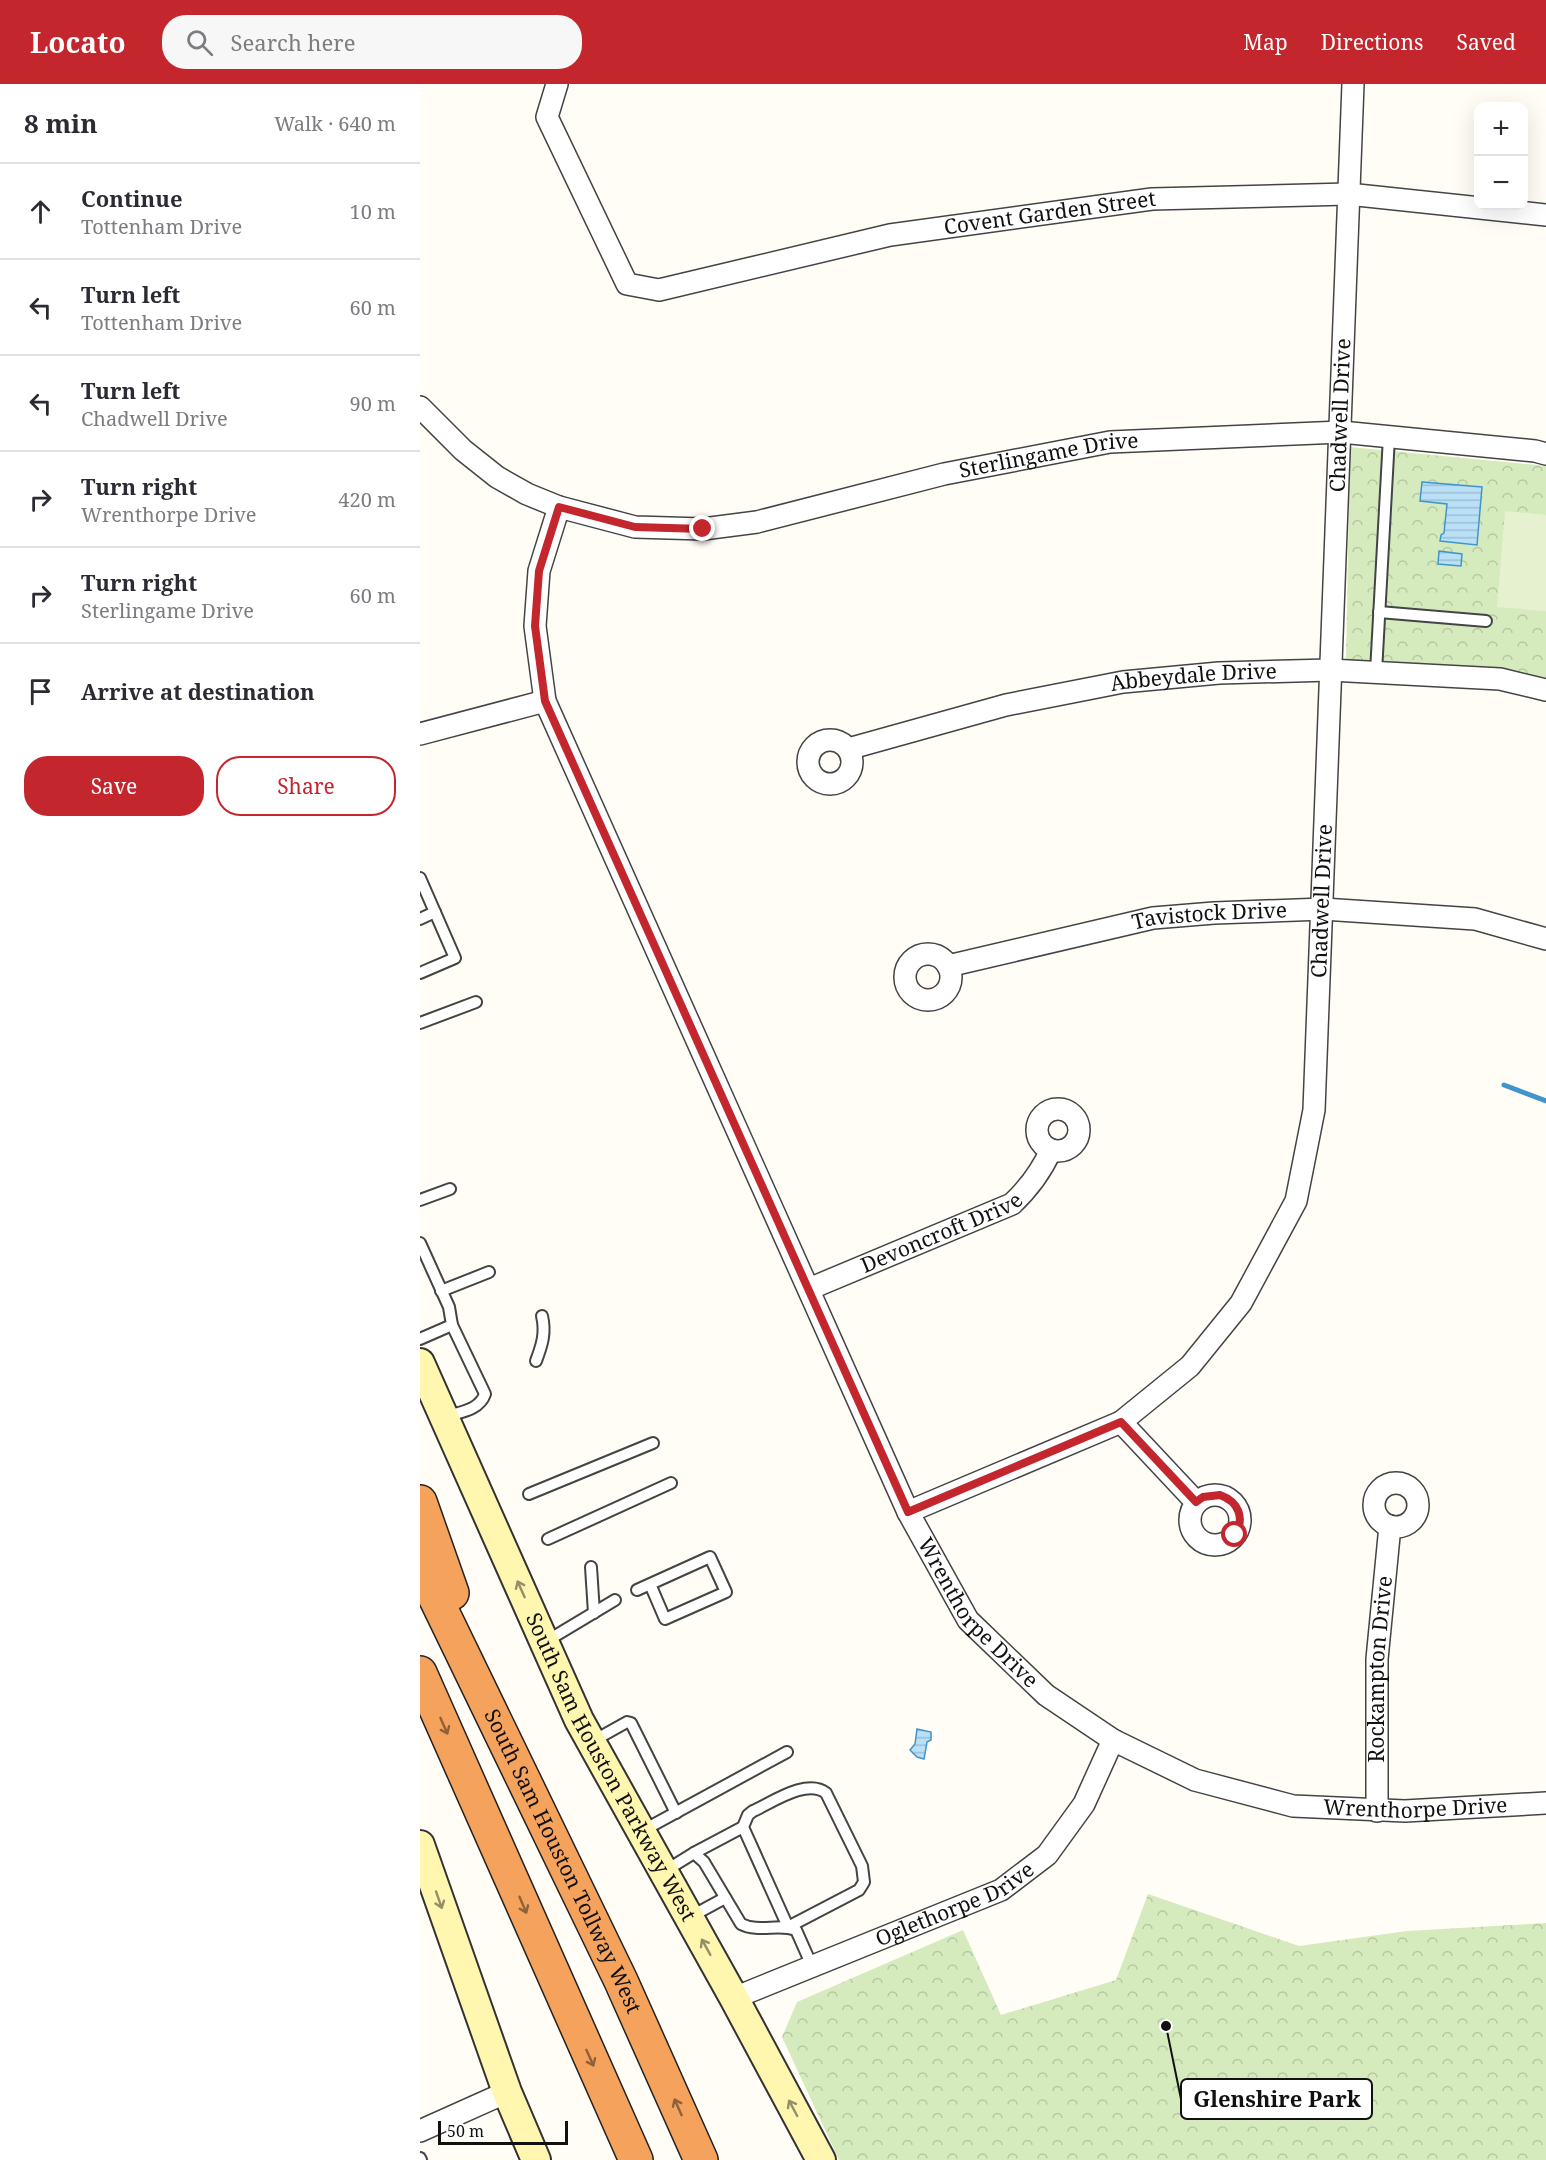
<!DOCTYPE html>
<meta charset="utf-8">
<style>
:root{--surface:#fff;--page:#f7f7f7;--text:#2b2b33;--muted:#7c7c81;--line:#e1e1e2;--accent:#c4262e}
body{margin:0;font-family:"Noto Serif",serif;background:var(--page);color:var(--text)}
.controls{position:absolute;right:18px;top:18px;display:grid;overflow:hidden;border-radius:12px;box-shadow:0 6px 24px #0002}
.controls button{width:54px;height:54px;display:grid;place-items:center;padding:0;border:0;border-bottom:2px solid var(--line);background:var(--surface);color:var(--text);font:30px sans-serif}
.scale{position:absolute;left:18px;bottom:15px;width:130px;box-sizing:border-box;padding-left:6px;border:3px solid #111;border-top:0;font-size:16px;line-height:21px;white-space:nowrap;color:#111;-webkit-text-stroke:4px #fff;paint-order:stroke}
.stop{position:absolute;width:18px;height:18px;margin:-14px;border:4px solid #c4262e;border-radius:50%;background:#fff}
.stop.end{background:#c4262e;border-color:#fff;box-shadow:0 2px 6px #0008}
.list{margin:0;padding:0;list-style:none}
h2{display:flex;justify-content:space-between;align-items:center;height:78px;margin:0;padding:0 24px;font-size:26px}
h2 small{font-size:20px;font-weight:400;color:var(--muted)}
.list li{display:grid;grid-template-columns:39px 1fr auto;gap:18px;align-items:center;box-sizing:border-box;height:96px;padding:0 24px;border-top:2px solid var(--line)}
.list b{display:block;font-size:22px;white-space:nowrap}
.list p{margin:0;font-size:20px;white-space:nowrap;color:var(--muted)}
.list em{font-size:20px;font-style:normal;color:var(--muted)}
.actions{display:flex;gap:12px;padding:18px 24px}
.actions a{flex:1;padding:14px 0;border:2px solid var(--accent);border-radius:24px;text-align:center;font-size:21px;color:var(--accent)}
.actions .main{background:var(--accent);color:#fff}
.icon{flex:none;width:33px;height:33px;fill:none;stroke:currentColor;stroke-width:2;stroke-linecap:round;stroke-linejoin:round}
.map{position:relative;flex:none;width:1126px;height:2076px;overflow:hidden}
header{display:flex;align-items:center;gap:36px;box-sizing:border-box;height:84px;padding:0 30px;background:var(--accent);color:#fff}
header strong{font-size:28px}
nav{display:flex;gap:33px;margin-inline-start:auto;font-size:21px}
.search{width:420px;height:54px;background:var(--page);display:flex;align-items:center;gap:15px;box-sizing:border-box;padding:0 21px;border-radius:24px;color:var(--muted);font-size:22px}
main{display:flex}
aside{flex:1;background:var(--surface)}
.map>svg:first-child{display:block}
</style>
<header>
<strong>Locato</strong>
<div class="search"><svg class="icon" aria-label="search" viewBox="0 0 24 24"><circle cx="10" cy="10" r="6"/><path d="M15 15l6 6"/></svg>Search here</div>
<nav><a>Map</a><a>Directions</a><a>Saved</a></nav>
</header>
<main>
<aside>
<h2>8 min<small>Walk · 640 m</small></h2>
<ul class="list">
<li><svg class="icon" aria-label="ahead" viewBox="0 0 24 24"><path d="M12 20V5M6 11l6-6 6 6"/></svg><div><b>Continue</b><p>Tottenham Drive</p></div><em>10 m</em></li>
<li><svg class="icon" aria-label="left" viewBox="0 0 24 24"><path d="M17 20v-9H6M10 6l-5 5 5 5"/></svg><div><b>Turn left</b><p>Tottenham Drive</p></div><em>60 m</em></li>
<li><svg class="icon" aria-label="left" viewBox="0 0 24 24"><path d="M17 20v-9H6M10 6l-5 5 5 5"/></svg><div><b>Turn left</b><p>Chadwell Drive</p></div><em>90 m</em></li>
<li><svg class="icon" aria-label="right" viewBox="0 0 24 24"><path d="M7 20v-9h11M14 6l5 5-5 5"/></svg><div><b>Turn right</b><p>Wrenthorpe Drive</p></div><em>420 m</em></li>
<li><svg class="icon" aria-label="right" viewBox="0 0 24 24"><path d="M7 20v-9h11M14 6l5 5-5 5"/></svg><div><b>Turn right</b><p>Sterlingame Drive</p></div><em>60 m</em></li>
<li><svg class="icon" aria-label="arrive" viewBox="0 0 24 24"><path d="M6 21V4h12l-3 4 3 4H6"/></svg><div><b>Arrive at destination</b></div></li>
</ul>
<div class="actions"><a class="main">Save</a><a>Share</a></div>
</aside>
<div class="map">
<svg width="1126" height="2076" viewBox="0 0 1126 2076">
<defs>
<pattern id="park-crowns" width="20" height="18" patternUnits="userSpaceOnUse" patternTransform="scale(1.5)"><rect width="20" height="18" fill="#d5ebbd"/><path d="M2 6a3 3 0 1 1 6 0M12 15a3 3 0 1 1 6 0" fill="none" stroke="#b6c8a1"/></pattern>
<pattern id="water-rules" width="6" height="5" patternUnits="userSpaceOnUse" patternTransform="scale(1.5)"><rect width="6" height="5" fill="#b9e0f7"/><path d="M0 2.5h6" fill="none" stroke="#9ebfd3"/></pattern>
</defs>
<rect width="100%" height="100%" fill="#fffdf5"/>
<!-- park -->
<g fill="url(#park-crowns)">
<polygon points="930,363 1126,382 1126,595 1078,584 926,576"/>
<polygon points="728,1810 879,1862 987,1847 1126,1839 1126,2076 419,2076 362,1953 377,1918 543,1846 581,1931 696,1896"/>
</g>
<!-- pitch -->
<polygon fill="#e6f2cf" points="1085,427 1126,431 1126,527 1077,523"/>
<!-- water -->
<g fill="url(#water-rules)" stroke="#3f96cf" stroke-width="1.5">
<polygon points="1002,398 1062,403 1057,461 1020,457 1021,451 1024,449 1027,420 1000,417"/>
<polygon points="1019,467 1042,470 1041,482 1018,480"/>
<polygon points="497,1645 511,1648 511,1656 507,1658 504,1675 497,1673 490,1666 495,1660"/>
</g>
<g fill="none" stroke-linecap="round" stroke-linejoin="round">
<!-- stream -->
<polyline stroke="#3f96cf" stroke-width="5" points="1084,1001 1126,1017"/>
<defs>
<g id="service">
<polyline points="959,528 1066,537"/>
<polyline points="956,588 969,353"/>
<polyline points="0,794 35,874 0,889"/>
<polyline points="0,835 15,828"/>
<polyline points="0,939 56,918"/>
<polyline points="0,1116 30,1105"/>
<polyline points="0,1159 29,1223 32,1241 0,1255"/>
<polyline points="21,1207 69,1188"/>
<path d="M116,1277C122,1261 126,1249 122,1232"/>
<path d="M24,1333C39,1328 59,1327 65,1310L32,1241"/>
<polyline points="109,1410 233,1359"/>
<polyline points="128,1455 251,1399"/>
<polyline points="171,1483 174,1529"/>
<polyline points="217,1506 290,1473 306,1508 245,1535 230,1500"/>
<polyline points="125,1558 195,1516"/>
<polyline points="173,1657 207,1638 211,1639 256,1729"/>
<polyline points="222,1747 367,1668"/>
<path d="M274,1769L323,1743L368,1843L439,1806L444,1798L442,1782L406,1709C387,1694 353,1718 333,1727L328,1731L323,1743"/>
<path d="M245,1787L274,1769L284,1778L321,1840C339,1849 359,1839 376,1846L392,1882"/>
<polyline points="270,1833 305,1814"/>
<polyline points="0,2074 1,2076"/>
</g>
<g id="minor">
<path id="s1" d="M137,0L127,33L207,200L239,206L470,151L732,115L928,110L1126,131"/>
<path id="s2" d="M0,323L43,366L77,393L107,410L139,423L215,443L283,445L337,438L524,390L690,358L921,348L1115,367L1126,370"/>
<path id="s3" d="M139,423L119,487L115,542L125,617L488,1428L548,1536L626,1611L693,1656L775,1696L873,1722L985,1727L1126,1719"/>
<polyline points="0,650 125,617"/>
<circle cx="410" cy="678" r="22"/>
<path id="s4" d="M428,665L586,621L703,598L799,589L910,586L1080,595L1126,606"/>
<circle cx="508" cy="893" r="23"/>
<path id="s5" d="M528,882L733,834L794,829L903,825L1055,835L1126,855"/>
<circle cx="638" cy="1046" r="21"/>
<path id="s6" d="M389,1205L592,1120C609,1104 621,1088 631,1066"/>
<polyline points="701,1338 776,1418"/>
<circle cx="976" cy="1421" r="22"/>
<circle cx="795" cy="1436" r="25"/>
<path id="s7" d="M488,1428L701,1338L770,1282L821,1219L876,1117L894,1026L933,0"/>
<path id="s8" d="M957,1727V1575L970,1442"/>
<path id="s9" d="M314,1914L581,1806L627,1771L664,1720L693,1656"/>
<polyline points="0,2047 87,2008"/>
</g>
<g id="secondary">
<path id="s10" d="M0,1279L159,1636L314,1914L401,2076"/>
<polyline points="0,1761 87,2008 116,2076"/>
</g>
<g id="motorway">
<polyline points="0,1418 32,1509"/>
<path id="s11" d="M0,1482L201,1897L281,2076"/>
<polyline points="0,1589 216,2076"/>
</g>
</defs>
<!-- service casing -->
<use href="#service" stroke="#444" stroke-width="14"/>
<!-- minor casing -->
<use href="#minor" stroke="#444" stroke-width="24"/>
<!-- secondary casing -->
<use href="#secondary" stroke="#333" stroke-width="32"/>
<!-- motorway casing -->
<use href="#motorway" stroke="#222" stroke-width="36"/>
<!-- service -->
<use href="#service" stroke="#fff" stroke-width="10"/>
<!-- minor -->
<use href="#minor" stroke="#fff" stroke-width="21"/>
<!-- secondary -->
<use href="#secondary" stroke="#fff6b0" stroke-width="28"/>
<!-- motorway -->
<use href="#motorway" stroke="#f5a25d" stroke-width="33"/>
</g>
<!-- one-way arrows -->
<defs><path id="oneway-shaft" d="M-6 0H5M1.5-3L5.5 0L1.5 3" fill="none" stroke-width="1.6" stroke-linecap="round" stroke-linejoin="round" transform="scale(1.5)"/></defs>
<g stroke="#948f68">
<use href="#oneway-shaft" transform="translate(101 1505) rotate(-114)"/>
<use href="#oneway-shaft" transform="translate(19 1816) rotate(71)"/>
<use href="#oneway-shaft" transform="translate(286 1863) rotate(-119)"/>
<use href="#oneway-shaft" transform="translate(373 2024) rotate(-118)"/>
</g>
<g stroke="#8e613b">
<use href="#oneway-shaft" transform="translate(24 1642) rotate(66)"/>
<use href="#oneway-shaft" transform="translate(103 1821) rotate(67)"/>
<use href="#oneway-shaft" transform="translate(170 1974) rotate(66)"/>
<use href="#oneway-shaft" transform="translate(258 2023) rotate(-114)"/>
</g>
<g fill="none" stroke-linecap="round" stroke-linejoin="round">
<!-- route -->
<path stroke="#c4262e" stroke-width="8" d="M283,445L215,443L139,423L119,487L115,542L125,617L488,1428L701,1338L776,1418L783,1413L800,1411C819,1418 825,1434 815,1451"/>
</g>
<g text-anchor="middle" stroke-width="6" stroke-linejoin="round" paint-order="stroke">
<!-- street labels -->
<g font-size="21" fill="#111" stroke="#fff">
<text dy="7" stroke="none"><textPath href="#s1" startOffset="651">Covent Garden Street</textPath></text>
<text dy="7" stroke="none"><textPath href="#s7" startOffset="1305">Chadwell Drive</textPath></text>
<text dy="7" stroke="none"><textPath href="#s2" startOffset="674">Sterlingame Drive</textPath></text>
<text dy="7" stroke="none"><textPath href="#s4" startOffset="354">Abbeydale Drive</textPath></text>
<text dy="7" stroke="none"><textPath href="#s7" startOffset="819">Chadwell Drive</textPath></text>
<text dy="7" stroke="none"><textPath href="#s5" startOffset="267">Tavistock Drive</textPath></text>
<text dy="7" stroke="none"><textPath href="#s6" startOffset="144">Devoncroft Drive</textPath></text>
<text dy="7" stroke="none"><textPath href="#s3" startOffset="1210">Wrenthorpe Drive</textPath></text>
<text dy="7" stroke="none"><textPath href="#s8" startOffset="142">Rockampton Drive</textPath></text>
<text dy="7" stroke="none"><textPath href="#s10" startOffset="447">South Sam Houston Parkway West</textPath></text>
<text dy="7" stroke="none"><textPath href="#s3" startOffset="1714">Wrenthorpe Drive</textPath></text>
<text dy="7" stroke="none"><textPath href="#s11" startOffset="328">South Sam Houston Tollway West</textPath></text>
<text dy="7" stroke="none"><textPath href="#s9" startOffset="240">Oglethorpe Drive</textPath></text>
</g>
</g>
<!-- callouts -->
<path fill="none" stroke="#111" stroke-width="2" d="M746 1942L761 2015"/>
<circle fill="#111" stroke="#fff" stroke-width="2" cx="746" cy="1942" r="6"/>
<rect fill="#fff" stroke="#111" stroke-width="2" x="761" y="1995" width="191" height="40" rx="6"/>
<g font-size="22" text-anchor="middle" font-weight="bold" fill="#111">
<text x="857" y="2023">Glenshire Park</text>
</g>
</svg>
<div class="controls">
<button>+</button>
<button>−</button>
</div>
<div class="scale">50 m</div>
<div class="stop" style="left:815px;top:1451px"></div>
<div class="stop end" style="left:283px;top:445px"></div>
</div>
</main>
